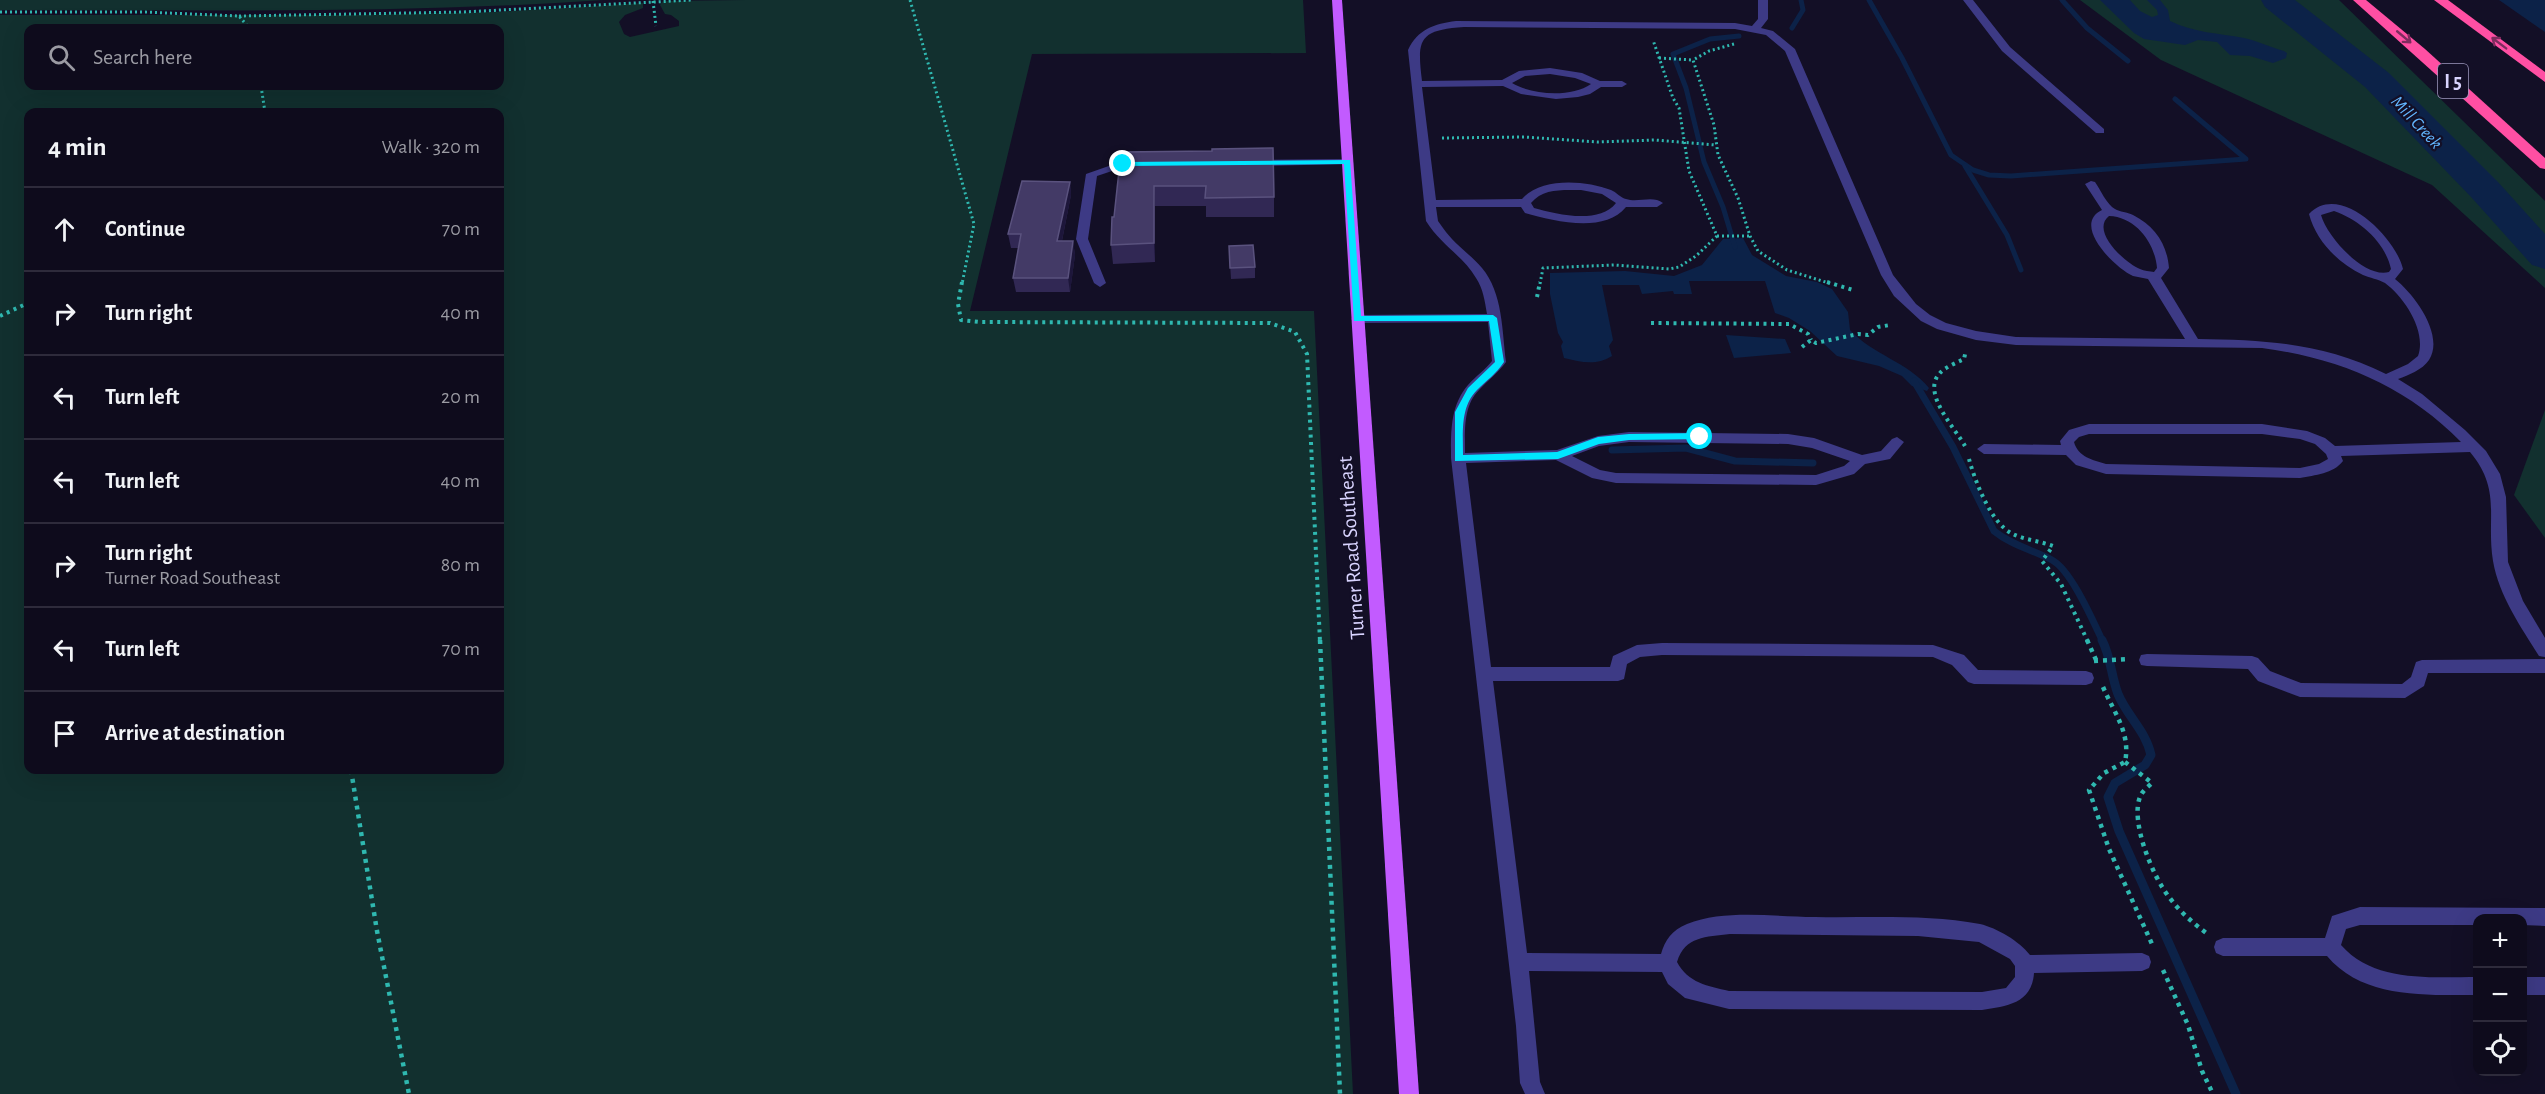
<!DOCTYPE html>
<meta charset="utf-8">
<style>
:root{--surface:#0e0b1c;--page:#1c1929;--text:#f1f3f6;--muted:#9b9ba3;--line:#2e2b3b}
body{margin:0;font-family:"Alegreya Sans",sans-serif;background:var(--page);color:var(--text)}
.controls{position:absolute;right:18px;bottom:18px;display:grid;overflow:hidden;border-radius:12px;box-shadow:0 6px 24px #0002}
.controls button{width:54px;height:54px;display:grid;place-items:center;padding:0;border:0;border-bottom:2px solid var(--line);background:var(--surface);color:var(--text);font:30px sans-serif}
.stop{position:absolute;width:18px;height:18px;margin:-14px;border:4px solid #00e5ff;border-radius:50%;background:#fff}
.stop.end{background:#00e5ff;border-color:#fff;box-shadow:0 2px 6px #0008}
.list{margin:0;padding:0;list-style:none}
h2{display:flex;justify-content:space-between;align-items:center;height:78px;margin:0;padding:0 24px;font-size:26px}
h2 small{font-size:20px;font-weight:400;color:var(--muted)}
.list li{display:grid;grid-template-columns:39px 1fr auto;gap:18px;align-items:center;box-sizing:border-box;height:84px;padding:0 24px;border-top:2px solid var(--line)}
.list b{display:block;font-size:22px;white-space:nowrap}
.list p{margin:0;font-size:20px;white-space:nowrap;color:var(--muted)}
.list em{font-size:20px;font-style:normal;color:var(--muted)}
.icon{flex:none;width:33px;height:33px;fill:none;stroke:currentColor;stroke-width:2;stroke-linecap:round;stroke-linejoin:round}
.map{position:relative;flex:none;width:2545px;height:1094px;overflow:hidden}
.search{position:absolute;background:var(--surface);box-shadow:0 6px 24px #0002;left:24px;top:24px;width:480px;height:66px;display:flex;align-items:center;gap:15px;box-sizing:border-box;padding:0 21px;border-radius:12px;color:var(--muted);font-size:22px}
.panel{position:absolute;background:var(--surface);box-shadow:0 6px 24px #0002;left:24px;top:108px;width:480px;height:666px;border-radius:12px}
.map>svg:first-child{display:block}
</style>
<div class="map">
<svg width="2545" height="1094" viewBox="0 0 2545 1094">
<rect width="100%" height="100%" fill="#130f26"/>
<!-- green -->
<g fill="#12302f" fill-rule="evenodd">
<path d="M0,0H604C403,14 202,10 0,10Z"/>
<path d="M745,0H1303L1306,53L1032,54L970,311H1314L1353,1094H0V15H349L494,12L643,3V8L625,15L619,22L624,34L630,37L679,26V21L671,15L665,14L660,5L663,1ZM500,28V86H28V28ZM500,112V770H28V112Z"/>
<polygon points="2080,0 2339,0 2545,201 2545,288 2432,185 2161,60"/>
<polygon points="2545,410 2545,538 2514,495"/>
</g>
<!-- water -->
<g fill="#0c2248">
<path d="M2100,0H2130L2140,11L2152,17L2158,15L2157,10L2147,0H2160L2168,10L2170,21C2195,33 2218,33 2244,38C2258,41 2270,47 2284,51L2287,53L2286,58L2273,63L2250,56L2230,55L2217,42L2198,40L2185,45L2144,39L2134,33Z"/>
<polygon points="2499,0 2545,0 2545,32"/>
<path d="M1743,238L1752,255L1786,276L1817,282L1832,289L1848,312L1850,330C1873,355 1908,362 1929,388L1927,391L1912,386L1902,376L1879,366L1837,356L1810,331L1789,318L1775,313L1765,281H1689L1692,294H1674L1673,291L1642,294L1639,285H1602L1613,340L1609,346L1612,356C1596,366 1581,362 1564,358L1561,346L1563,342L1558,333L1550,294V273L1625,271L1674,276L1702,265L1723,239Z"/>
<polygon points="1726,335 1785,339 1791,353 1734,358"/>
</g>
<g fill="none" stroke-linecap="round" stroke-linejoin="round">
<!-- stream-far2 -->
<g stroke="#0c2248" stroke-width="5">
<polyline points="1869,0 1902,58 1951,155 1973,170 1989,175 2011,176 2246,159 2175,99"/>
<polyline points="2062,0 2087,28 2128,61"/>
<polyline points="1792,28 1803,10 1801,0"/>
<polyline points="1965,166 2007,235 2021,270"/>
<polyline points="1735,247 1723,207 1704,162 1686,88 1673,54 1710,39 1739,36"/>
</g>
<!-- stream-far1 -->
<g stroke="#0c2248" stroke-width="7">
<path d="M1914,381L1953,447L1994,531C2011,545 2033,550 2052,560C2071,570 2093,621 2103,642"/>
<polyline points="1612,450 1686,448 1735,461 1813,463"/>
</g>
<!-- stream -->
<path stroke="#0c2248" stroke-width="9" d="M2102,640C2111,657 2111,676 2118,694C2127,716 2146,731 2151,755L2145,765L2115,783L2108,797L2119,831L2236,1094"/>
<!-- river -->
<polygon fill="#0c2248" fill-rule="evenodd" points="2261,0 2295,0 2389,73 2498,182 2545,234 2545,269 2532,265 2472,198 2365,87 2265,7"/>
<!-- path-far2 -->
<g stroke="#2fb8b0" stroke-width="3" stroke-dasharray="2 3" stroke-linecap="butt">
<polyline points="910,0 974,224 962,284"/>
<polyline points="653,1 656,26"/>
<polyline points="0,12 144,12 239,16 249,28"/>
<polyline points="239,16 463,12 692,0"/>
<polyline points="1734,44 1709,51 1693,60 1714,125 1718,155 1738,198 1750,236 1758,251 1787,270 1832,284"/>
<polyline points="1659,58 1693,60"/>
<polyline points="261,86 265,112"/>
<polyline points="1442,138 1524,137 1598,142 1655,140 1716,145"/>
<polyline points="1717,236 1750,236"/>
<polyline points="1540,284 1543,268 1614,265 1669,269 1679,267 1696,256 1717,236 1689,171 1679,108 1673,98 1653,40"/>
</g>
<!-- path-far1 -->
<g stroke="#2fb8b0" stroke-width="4" stroke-dasharray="3 4.5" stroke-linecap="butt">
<polyline points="962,282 958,304 961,320 980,322 1270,323 1295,332 1307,354 1320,642"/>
<polyline points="1827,282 1853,290"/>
<polyline points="1537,297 1540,282"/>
<polyline points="0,316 28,303"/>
<polyline points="1651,323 1789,324 1808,334 1811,340"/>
<polyline points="1802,347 1811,340 1816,343 1858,334 1868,335 1878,327 1890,325"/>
<path d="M1965,446C1955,428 1922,394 1939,374C1945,367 1956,363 1964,359L1966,350"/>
<path d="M1969,459C1975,481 1991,524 2013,534C2025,540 2040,541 2053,546L2042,561L2061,584L2088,642"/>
</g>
<!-- path -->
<g stroke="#2fb8b0" stroke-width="4.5" stroke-dasharray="4 5" stroke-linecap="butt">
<polyline points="1320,640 1340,1094"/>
<polyline points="2087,640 2097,662"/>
<polyline points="2094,661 2129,659"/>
<path d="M2103,687C2114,713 2131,733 2125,762L2104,773L2089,790L2109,849L2152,944"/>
<path d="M2125,762L2152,783C2148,787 2142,791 2140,797C2130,822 2153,877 2169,897C2180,912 2194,924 2209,935"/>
<polyline points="351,770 377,931 409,1094"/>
<polyline points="2163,970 2188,1025 2202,1071 2213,1094"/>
</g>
<!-- minor -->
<g fill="#3d3a85" fill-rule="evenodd">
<path d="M1758,0H1768V19L1761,28L1773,31L1795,49L1893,275L1916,304L1930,315L1946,323L1976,331L2016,337L2185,339L2148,279C2143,278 2138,277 2133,276C2115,268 2071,225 2102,210L2085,184L2091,181L2095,182C2100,189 2107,205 2115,209C2120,212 2127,212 2133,215C2155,226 2167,244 2169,268L2161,278L2198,339C2267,340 2323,343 2386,374L2408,364L2418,356C2427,331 2404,297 2385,283C2378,279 2370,278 2363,275C2338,263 2316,241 2309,214C2340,181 2396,238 2403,269L2395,279C2414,294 2445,335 2429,360C2422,370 2409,375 2398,379L2422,394L2465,430L2486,451L2500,474L2506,497L2508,562L2523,601L2545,638V657L2539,656C2521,627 2499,596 2493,561C2486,518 2502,490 2470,452L2341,456L2343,461C2333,474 2315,475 2300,478L2106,474L2076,465L2066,455L1984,454L1977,449L1984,444L2061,445L2060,441L2069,430L2089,424H2262L2307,431L2325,438L2335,446L2461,442C2406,386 2339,358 2262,348L2016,345L1976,340L1937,329L1921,321L1894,296L1881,275L1785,51L1766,35L1735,29L1464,27C1418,30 1417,40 1422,81L1502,80L1519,71L1550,68L1582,73L1600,81H1622L1627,84L1622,87H1601L1590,94L1578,97L1556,99L1521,94L1503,86L1422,87L1436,200L1522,199C1541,177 1585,180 1611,190C1616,192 1621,198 1626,199C1638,203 1653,195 1663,203L1657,207H1626C1604,234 1554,221 1525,213L1521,207H1436L1438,221L1443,228C1454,244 1470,254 1482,268C1503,293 1502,331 1506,362C1498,373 1488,380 1479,390C1463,406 1465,431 1465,453L1557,450L1598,436L1629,432L1788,434L1814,438L1862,455L1881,451L1892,439L1897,437L1904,442L1890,459L1865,464L1854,474L1816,485L1616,483L1592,478L1556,460L1466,463L1491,667H1610L1613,656L1637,645L1662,643L1933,645L1964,655L1978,670L2086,671L2092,673L2094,678L2092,683L2086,685L1974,684L1968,682L1952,665L1933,657L1662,655L1640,657L1627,664L1624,679L1618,681H1493L1527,953L1661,954C1665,940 1672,930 1687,924C1725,909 1774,917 1815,917C1869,918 1926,914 1980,924C1997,928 2019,941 2030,955L2142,953L2149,956L2151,962L2149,968L2142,971L2034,973C2032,1004 2006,1006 1982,1010L1729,1009L1685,998L1668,984L1662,972L1529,971L1540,1082L1545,1094H1525L1520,1083L1516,1026L1451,458C1451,432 1450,406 1468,385C1476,376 1485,370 1492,361L1488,322L1357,323L1351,319L1357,315L1487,314C1485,302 1483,288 1476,278C1464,257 1441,245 1426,221L1408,50C1418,29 1434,24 1456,21L1735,23L1752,26L1758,19ZM1550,74L1575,78L1591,84C1571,98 1532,95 1512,83L1525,76ZM1581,190L1602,194L1616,203C1599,225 1556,214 1534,208L1531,203C1543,188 1563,190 1581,190ZM2334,211C2360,220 2385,242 2391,269L2389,272C2365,279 2327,237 2321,215ZM2109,216C2136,217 2155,243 2157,268L2154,272C2150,271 2144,271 2140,269C2125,263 2090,231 2109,216ZM2089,434H2262L2300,439L2315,444L2326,454L2328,459L2319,464L2300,468L2106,464C2093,460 2078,457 2074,442L2079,437ZM1629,442L1788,444L1812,448L1850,461L1844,466L1816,475L1616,473L1600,470L1572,456L1599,446ZM1730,934L1918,936L1979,942L2010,959L2015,966V977L2006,988L1982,992L1729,991C1708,986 1688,983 1677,962C1685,936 1706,937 1730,934Z"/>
<polygon points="1963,0 1973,0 2010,47 2104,129 2104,133 2096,133 2002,51"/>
<polygon points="1347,159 1351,160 1351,164 1254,166 1248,163 1254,160"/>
<polygon points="1123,161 1137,161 1143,164 1141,166 1124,167 1097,176 1088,239 1106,283 1100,287 1094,283 1076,239 1086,174"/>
<polygon points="2147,654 2252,656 2258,658 2270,671 2301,683 2402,684 2411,677 2416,662 2422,660 2545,659 2545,673 2428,673 2424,686 2405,698 2300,697 2258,681 2248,669 2147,666 2141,665 2139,660 2141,655"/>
<path d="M2360,907L2545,908V926L2522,925V918H2478V925H2360L2346,929L2341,945C2374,983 2432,977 2478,977V995C2426,995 2363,999 2327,956H2223L2216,953L2214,947L2216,941L2223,938H2325L2332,916Z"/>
<rect x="2522" y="977" width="23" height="18"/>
</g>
<!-- major -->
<polygon fill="#c25bff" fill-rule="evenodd" points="1332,0 1342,0 1419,1094 1399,1094"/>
<!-- highway -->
<g fill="#ff4fa3" fill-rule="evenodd">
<polygon points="2353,0 2366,0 2425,49 2545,158 2545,169 2540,168"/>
<polygon points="2434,0 2448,0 2545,72 2545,82"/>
</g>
</g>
<!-- wall -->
<g fill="#312854">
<polygon points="1121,152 1274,197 1274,217 1206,217 1206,206 1155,206 1155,262 1113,264 1111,245"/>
<polygon points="1070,182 1071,195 1062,241 1073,241 1075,255 1070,292 1016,292 1013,278 1018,248 1011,248 1008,234"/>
<polygon points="1229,246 1255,267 1255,278 1231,279"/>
</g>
<!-- shaded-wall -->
<g fill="#1d163a">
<polygon points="1070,182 1071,195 1059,255 1057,241"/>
<polygon points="1154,186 1155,206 1155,262 1154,243"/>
<polygon points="1073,241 1075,255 1070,292 1068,278"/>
</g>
<!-- building -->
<g fill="#433a66" stroke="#5a527e" stroke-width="1.5">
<polygon points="1273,148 1274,197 1205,198 1206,186 1154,186 1154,243 1111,245 1112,217 1114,217 1121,152 1212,151 1212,149"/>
<polygon points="1022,181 1070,182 1057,241 1073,241 1068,278 1013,278 1021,234 1008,234"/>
<polygon points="1253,245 1255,267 1230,268 1229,246"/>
</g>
<!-- one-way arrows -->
<defs><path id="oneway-shaft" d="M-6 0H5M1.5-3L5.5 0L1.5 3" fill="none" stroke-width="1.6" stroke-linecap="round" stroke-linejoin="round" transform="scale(1.5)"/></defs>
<g stroke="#7d2c5e">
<use href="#oneway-shaft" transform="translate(2404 37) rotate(40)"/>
<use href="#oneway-shaft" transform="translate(2499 43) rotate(-143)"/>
</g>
<!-- route -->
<path fill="#00e5ff" d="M1350,160L1361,316L1493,315L1497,318L1504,362C1496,374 1486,381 1477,390C1460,407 1463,433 1463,455L1557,452L1598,437L1629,434L1700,433L1703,434V439L1629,440L1599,444L1558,459L1455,461V412L1468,388L1495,362L1489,321H1354L1344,164L1123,166L1119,164L1123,162Z"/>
<g text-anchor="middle" stroke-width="4.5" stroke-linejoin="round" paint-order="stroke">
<!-- far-water labels -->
<g font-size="18" font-style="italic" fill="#62b6ff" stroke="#130f26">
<text transform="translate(2417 122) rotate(47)" y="6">Mill Creek</text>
</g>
<!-- shield labels -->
<rect fill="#130f26" stroke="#9e99be" stroke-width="1.5" x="2438" y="64" width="30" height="34" rx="4.5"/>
<g font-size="20" font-weight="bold" fill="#d9d4ff">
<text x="2453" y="88">I 5</text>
</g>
<!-- street labels -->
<g font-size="21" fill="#d9d4ff" stroke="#130f26">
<text transform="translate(1351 548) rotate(-94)" y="7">Turner Road Southeast</text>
</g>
</g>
</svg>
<div class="controls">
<button>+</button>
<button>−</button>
<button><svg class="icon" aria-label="locate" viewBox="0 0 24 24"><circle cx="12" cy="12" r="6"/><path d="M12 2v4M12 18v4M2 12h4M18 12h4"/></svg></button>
</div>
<div class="stop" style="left:1700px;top:437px"></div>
<div class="stop end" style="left:1123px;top:164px"></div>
<div class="search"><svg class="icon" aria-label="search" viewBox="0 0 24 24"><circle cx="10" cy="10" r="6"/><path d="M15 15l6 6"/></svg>Search here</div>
<section class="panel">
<h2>4 min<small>Walk · 320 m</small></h2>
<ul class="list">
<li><svg class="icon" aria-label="ahead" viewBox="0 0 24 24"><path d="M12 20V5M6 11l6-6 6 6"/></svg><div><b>Continue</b></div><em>70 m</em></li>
<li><svg class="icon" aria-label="right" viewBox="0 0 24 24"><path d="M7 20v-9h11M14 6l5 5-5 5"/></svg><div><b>Turn right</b></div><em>40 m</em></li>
<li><svg class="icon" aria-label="left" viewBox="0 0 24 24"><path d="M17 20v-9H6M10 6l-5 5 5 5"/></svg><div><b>Turn left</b></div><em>20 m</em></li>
<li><svg class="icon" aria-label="left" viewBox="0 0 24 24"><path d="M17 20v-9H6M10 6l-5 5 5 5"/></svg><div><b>Turn left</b></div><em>40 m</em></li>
<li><svg class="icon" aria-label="right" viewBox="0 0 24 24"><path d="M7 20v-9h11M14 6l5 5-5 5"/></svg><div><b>Turn right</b><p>Turner Road Southeast</p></div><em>80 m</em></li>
<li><svg class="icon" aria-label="left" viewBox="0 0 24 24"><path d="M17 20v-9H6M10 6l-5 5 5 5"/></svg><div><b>Turn left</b></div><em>70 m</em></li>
<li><svg class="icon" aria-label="arrive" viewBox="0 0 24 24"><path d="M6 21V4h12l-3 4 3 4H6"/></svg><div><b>Arrive at destination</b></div></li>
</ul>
</section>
</div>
